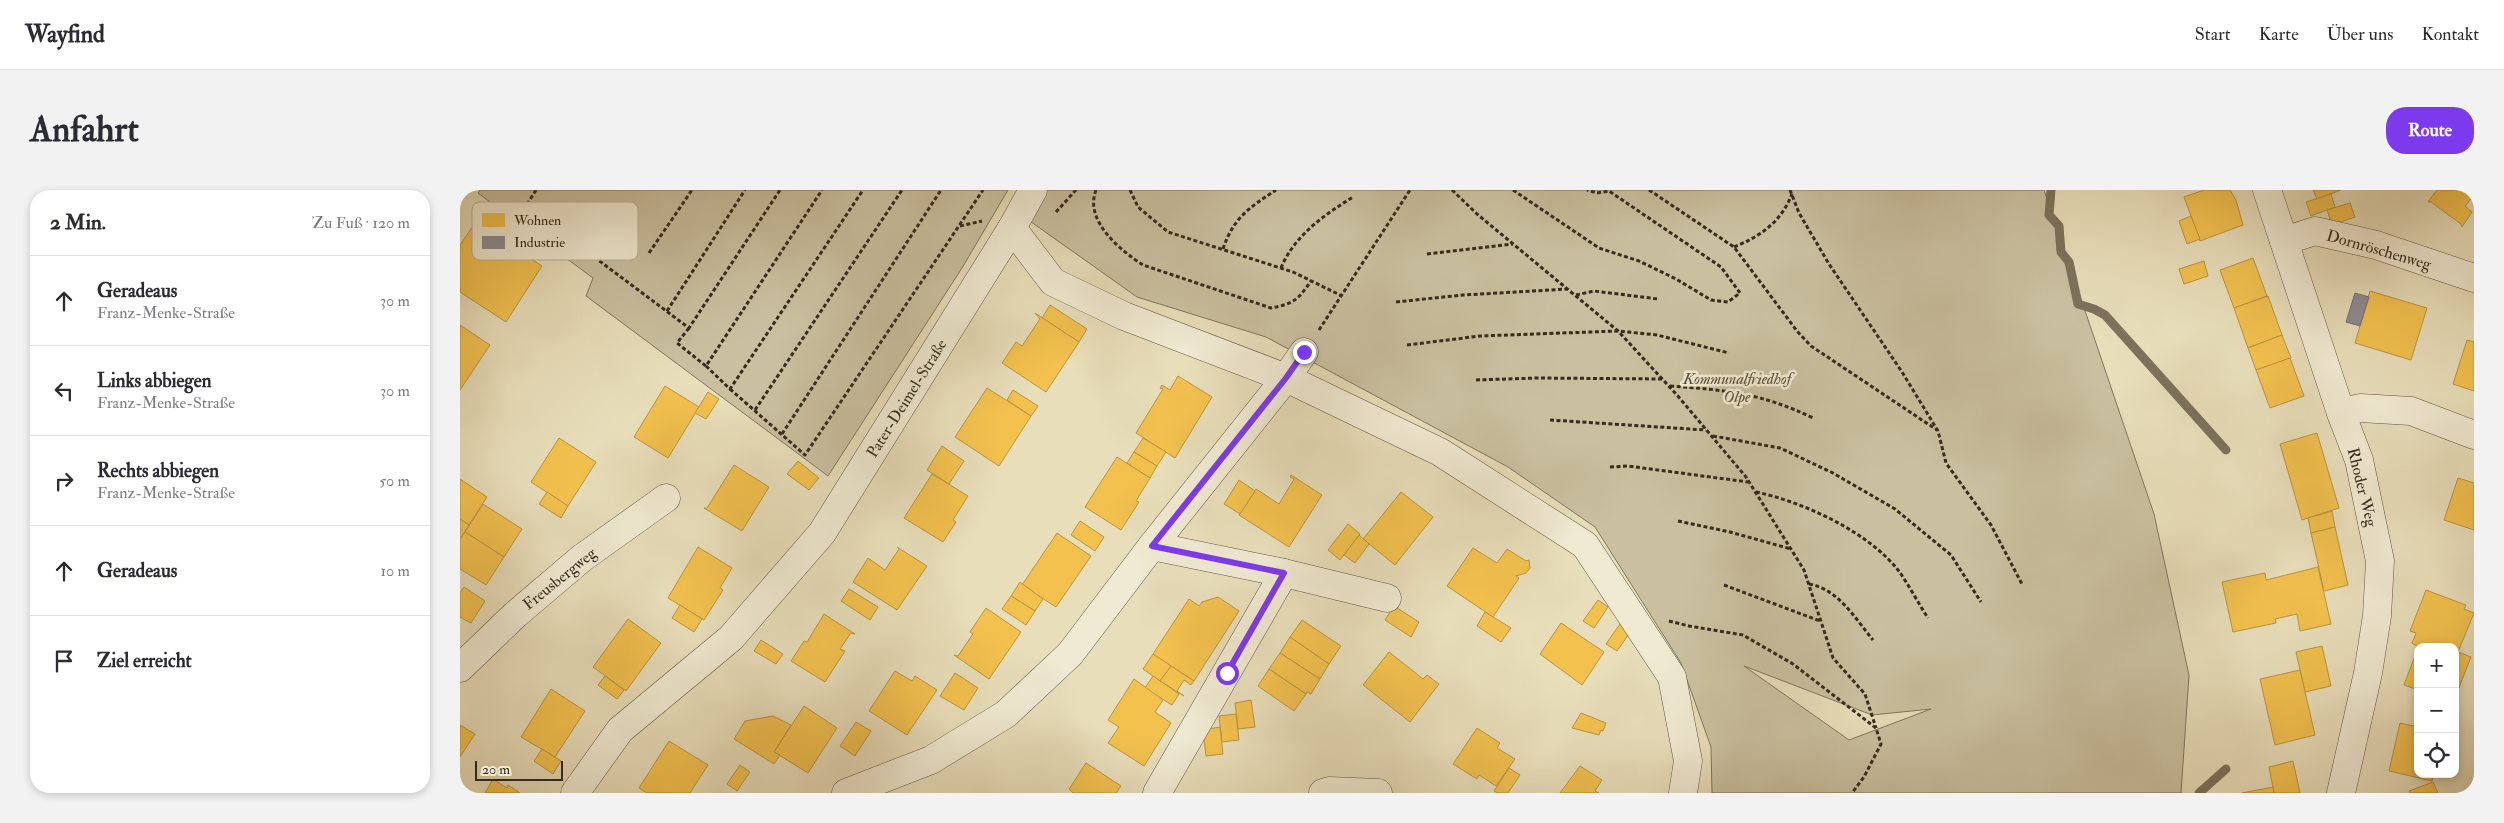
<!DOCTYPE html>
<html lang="de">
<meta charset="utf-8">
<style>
:root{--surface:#fff;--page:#f2f2f3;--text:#2b2b33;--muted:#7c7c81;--line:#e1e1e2;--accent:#7c3aed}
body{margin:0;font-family:"IM FELL Double Pica",serif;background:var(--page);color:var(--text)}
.controls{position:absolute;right:15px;bottom:15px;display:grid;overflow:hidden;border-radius:10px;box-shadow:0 2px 8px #0003}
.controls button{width:45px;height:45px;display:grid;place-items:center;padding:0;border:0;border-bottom:1px solid var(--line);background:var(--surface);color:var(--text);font:25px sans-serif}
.scale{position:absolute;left:15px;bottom:12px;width:88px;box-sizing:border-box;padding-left:5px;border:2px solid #362b1f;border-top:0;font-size:14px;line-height:18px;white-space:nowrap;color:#362b1f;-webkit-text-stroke:4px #f0ead2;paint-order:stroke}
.stop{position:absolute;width:15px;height:15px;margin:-11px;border:4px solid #7c3aed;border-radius:50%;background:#fff}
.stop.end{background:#7c3aed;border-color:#fff;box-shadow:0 1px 5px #0008}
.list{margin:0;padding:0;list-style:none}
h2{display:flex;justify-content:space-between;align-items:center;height:65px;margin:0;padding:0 20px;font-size:21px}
h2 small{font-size:16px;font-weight:400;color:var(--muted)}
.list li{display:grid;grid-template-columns:32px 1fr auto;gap:15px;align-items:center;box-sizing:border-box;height:90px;padding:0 20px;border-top:1px solid var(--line)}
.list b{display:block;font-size:19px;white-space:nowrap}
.list p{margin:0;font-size:16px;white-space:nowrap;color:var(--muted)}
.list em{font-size:16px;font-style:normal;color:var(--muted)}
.icon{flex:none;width:28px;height:28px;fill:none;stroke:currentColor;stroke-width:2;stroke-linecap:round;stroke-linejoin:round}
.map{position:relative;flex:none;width:2014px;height:603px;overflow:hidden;border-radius:20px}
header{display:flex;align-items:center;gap:30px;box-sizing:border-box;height:70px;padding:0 25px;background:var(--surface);border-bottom:1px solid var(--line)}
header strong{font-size:24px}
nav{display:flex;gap:28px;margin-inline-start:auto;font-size:18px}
.intro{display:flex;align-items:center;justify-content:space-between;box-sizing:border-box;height:120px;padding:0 30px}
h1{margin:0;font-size:35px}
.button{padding:12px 22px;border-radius:20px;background:var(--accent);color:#fff;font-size:18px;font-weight:700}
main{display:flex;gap:30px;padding:0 30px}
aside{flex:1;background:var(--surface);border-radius:20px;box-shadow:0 2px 8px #0003}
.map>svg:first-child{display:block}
</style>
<header>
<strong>Wayfind</strong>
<nav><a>Start</a><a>Karte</a><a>Über uns</a><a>Kontakt</a></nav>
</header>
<div class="intro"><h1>Anfahrt</h1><a class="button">Route</a></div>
<main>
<aside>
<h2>2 Min.<small>Zu Fuß · 120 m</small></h2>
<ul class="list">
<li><svg class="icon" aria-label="ahead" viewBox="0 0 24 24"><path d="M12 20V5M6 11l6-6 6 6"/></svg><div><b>Geradeaus</b><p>Franz-Menke-Straße</p></div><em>30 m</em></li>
<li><svg class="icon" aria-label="left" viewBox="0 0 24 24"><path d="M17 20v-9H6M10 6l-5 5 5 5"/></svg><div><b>Links abbiegen</b><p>Franz-Menke-Straße</p></div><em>30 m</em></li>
<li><svg class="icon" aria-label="right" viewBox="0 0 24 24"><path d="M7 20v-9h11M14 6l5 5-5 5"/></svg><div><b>Rechts abbiegen</b><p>Franz-Menke-Straße</p></div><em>50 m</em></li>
<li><svg class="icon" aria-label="ahead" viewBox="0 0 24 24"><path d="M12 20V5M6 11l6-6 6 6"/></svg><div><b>Geradeaus</b></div><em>10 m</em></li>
<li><svg class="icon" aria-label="arrive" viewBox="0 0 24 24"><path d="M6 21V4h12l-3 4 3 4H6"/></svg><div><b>Ziel erreicht</b></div></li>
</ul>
</aside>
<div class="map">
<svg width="2014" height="603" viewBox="0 0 2014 603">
<rect width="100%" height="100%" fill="#e8deba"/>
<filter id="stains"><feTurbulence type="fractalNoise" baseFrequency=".004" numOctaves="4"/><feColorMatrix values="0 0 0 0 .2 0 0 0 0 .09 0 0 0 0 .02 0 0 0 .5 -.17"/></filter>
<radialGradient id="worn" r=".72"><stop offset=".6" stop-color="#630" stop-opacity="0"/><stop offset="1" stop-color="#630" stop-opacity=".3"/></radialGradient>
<!-- green -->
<g fill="#cac0a0" stroke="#807660" fill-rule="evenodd">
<polygon points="20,0 548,0 502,78 368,286 126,106 133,88 18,3"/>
<path d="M585,0H1584L1694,324L1729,485L1721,603H1252L1251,557L1221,473L1135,337L1048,277L806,147L677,107L567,29ZM1284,476L1412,525L1471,519L1389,550Z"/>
</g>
<!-- homes -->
<g fill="#f2c14e" stroke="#ba9440">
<polygon points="1744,0 1770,0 1776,10 1783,35 1740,51 1724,7"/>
<polygon points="1853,0 1881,0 1857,9"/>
<polygon points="1977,0 2014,0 2014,11 2011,9 2005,16 2012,22 2002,37 2001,34 1971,12 1968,12"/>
<polygon points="1871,4 1875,17 1851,26 1846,12"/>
<polygon points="1890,13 1895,27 1872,35 1867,20"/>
<polygon points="1731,26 1740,49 1727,54 1719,31"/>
<polygon points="15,33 82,76 46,132 0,102 0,55"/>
<polygon points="1793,68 1807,106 1774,118 1760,80"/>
<polygon points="1744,71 1748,86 1724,94 1719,79"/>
<polygon points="1910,101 1967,118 1951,170 1895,153"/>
<polygon points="1808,106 1822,145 1788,158 1774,118"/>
<polygon points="590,115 627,139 619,152 582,128"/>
<polygon points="575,123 619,152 586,202 542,173 556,152 562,156 580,129"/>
<polygon points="0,135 30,155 0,200"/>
<polygon points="1822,145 1831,168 1796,180 1788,158"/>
<polygon points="2007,150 2014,152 2014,201 1993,194"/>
<polygon points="1830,168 1844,206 1810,218 1796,180"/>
<polygon points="718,186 752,207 715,268 676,243 703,199 700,198 702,195 710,200"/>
<polygon points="205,196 239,217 208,268 174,247"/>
<polygon points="527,198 571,226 539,276 495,247"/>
<polygon points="553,200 578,216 571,226 547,210"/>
<polygon points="248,202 259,209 246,229 235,223"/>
<polygon points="1857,243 1879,318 1842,330 1820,254"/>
<polygon points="99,248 136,272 108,316 71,292"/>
<polygon points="683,248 706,262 697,276 674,262"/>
<polygon points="482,256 504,271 489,294 467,280"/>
<polygon points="674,262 697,276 690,288 667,273"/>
<polygon points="657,267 690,288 676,311 679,312 661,340 625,317"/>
<polygon points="338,271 359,288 349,300 327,284"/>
<polygon points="274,275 309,297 282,341 244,318 247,318"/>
<polygon points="472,284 508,306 493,330 496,332 483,352 444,328"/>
<polygon points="831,285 862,305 829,357 779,325 796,299 819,314 834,289 830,287"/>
<polygon points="1998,288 2014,293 2014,340 1984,330"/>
<polygon points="0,289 27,307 9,335 0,329"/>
<polygon points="779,290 795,301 780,324 764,314"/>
<polygon points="87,302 108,316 101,328 79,314"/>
<polygon points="941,302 973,327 935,375 903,349"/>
<polygon points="23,314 62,339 44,367 5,342"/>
<polygon points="1872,321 1875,337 1851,343 1848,328"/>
<polygon points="0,329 9,335 0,349"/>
<polygon points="620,331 644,347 635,361 611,345"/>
<polygon points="888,334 900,344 880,370 868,360"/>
<polygon points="1875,337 1888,395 1864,401 1851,343"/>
<polygon points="5,342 44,367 26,395 0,379 0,349"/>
<polygon points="597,343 631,366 596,417 562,395"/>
<polygon points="899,345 909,354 895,373 884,365"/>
<polygon points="238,357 272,378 260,398 263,400 244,430 208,408"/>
<polygon points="437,357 467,376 437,420 393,392 408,368 425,380 439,359"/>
<polygon points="1013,358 1037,373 1047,359 1066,371 1069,370 1070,378 1066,383 1056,386 1059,388 1033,427 987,396"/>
<polygon points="1858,377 1871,434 1840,441 1837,424 1815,429 1816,433 1773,442 1762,392 1805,383 1806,390"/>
<polygon points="560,392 583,409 575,421 551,406"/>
<polygon points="4,397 25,411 11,433 0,427 0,403"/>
<polygon points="389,399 418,417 410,430 381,411"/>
<polygon points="1966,400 2006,415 2004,419 2014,423 1998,462 2011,467 1995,508 1995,457 1958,457 1952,453 1956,443 1950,441"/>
<polygon points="551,406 575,421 566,435 542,419"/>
<polygon points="758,407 779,421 734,491 693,464 729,409 739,416 742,412"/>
<polygon points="1138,410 1148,417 1134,438 1123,431"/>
<polygon points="220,415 242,429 234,442 212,428"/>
<polygon points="934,416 959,432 951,447 925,430"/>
<polygon points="526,418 561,442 529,489 494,465 498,466 513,444 510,442"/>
<polygon points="1025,422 1051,438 1041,452 1017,436"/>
<polygon points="364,424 395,444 391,443 380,459 385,461 365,492 331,471 344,451 347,452"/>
<polygon points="168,429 201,453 166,501 133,477"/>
<polygon points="842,430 881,456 869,474 830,447"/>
<polygon points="1101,433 1144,462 1122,495 1080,464"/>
<polygon points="1160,434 1171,441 1157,461 1146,454"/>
<polygon points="830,447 869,474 860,489 820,463"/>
<polygon points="301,450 323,464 316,474 294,461"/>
<polygon points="1862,456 1871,496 1845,502 1836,462"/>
<polygon points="1958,458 1958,500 1944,495"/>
<polygon points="929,462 963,489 967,485 979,494 950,532 903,495"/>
<polygon points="820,463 860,489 851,504 847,502 846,504 809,479"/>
<polygon points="693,464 711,476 700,491 683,479"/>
<polygon points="711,476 734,491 731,495 724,490 717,501 724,506 700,491"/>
<polygon points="809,479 846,504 834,521 798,496"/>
<polygon points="1840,480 1855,545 1815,555 1800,489"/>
<polygon points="435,481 452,491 455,486 477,500 447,545 409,521"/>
<polygon points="495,483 518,498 504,520 480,506"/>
<polygon points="145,486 164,500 157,509 138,495"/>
<polygon points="693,486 719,504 712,515 685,498"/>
<polygon points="674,489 703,510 695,522 711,533 684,576 648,553 659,537 648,530"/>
<polygon points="91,499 125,521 95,567 61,547"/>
<polygon points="791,510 795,537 778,539 775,513"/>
<polygon points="344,516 377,538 348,583 314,562"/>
<polygon points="1121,523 1146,533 1143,541 1141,540 1139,545 1112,538"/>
<polygon points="776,524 779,550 762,552 759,526"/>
<polygon points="313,526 331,535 314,562 320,565 314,574 274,549 285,531"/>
<polygon points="396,532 411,541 395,566 380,556"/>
<polygon points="1940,533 1958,537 1958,584 1973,584 1972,591 1929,581"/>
<polygon points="0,535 15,544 0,567"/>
<polygon points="760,537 763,564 746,566 743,540"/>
<polygon points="1017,538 1040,553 1037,558 1055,569 1036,596 1019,585 1017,589 993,574"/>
<polygon points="209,551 248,575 230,603 187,603 179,598"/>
<polygon points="82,559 101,571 93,584 74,571"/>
<polygon points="1833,571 1840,603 1814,603 1809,577"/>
<polygon points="626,573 661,596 656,603 613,603 609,599"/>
<polygon points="280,575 290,582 277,601 267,594"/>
<polygon points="1120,576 1142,590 1135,601 1139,603 1100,603"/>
<polygon points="1049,578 1060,585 1048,603 1038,603 1034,601"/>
<polygon points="33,589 47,598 48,595 60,603 25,603"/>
<polygon points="1973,592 1978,603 1950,603 1949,601"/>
<polygon points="1813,597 1814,603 1782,603"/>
</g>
<!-- industry -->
<polygon fill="#8d8d92" stroke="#737070" points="1895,103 1909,107 1900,136 1886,132"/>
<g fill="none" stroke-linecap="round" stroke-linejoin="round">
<!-- stream -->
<g stroke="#7c725c" stroke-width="9">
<polyline points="1591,0 1589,25 1599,36 1601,62 1609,72 1618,114 1634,119 1645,125 1766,260"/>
<polyline points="1739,603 1766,579"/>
</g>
<defs>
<g id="minor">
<polyline points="1807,0 1881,223 1899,270 1920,371 1917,426 1908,483 1881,603"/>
<polyline points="552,38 593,92 664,126 826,188 980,262 1125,355 1212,487 1228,571 1223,603"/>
<polyline points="1824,51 1855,41 1916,55 2014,88"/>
<polyline points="1881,223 1900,218 1951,221 2014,245"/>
<polyline points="692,356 824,383 927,408"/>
<polyline points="0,478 56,424 122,368 206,308"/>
<polyline points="115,603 160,540 271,448 362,343 552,38 573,0"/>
<polyline points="386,603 471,570 546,524 610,464 692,356 826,188 844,162"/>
<polyline points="697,603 824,383"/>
<polyline points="863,603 869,601 918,603"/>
</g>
</defs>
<!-- minor casing -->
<use href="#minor" stroke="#625846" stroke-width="29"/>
<!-- path -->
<g stroke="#362b1f" stroke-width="3" stroke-dasharray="4 2.5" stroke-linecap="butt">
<polyline points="76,0 66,16 229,138 320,0"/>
<path d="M636,0C624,31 660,60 683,75L811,118C833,114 838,110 851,91"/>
<polyline points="670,0 678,17 708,42 833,82 882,106"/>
<polyline points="992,0 1017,24 1158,141 1217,205 1286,287 1344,380 1373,468 1405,504 1416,538"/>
<polyline points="1053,0 1139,58 1179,71 1216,89 1251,110 1268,112 1280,103 1261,77 1149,1 1137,3 1127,0"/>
<polyline points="1189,0 1274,57 1337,141 1351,156 1477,240"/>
<polyline points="1330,0 1339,23 1369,74 1442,182 1478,241 1486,273 1531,335 1562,394"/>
<polyline points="596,22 616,0"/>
<polyline points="500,36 522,31"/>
<path d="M1274,57C1301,46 1321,32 1332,4"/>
<path d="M763,59C773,28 790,17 816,0"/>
<polyline points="189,63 232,0"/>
<polyline points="967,64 1053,54"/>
<path d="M821,78C834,46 864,25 893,7"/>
<polyline points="1116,105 1134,101 1198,109"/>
<polyline points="936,112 1003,105 1107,99"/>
<polyline points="207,121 285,0"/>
<polyline points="229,138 217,153 246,176 362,0"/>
<polyline points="859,140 950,0"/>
<polyline points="947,155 1020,146 1158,141 1197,145 1269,163"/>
<polyline points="246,176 270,199 403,0"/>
<polyline points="1016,190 1078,188 1202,189"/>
<path d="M1210,196C1266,200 1301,203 1353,228"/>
<polyline points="270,199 345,265 523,0"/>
<polyline points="295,220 442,0"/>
<polyline points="1090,230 1246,240"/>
<polyline points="322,244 481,0"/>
<polyline points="1253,246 1320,258 1371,282 1435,319 1491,365 1521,412"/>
<polyline points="1150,277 1168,276 1288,292"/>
<path d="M1296,302C1343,312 1407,341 1438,380C1449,395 1458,413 1468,428"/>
<polyline points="1218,331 1270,342 1331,359"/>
<path d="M1349,394C1378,399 1395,428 1413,450"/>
<polyline points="1264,395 1360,431"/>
<polyline points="1209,431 1229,436 1283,445 1333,474 1416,538 1421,554 1404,587 1392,603"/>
</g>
<!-- minor -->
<use href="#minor" stroke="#f0ead2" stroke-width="28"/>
</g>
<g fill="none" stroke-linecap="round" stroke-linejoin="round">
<!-- route -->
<polyline stroke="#7c3aed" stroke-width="6" points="767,483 824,383 692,356 826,188 844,162"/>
</g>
<g text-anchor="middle" stroke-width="5" stroke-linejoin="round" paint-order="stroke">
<!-- street labels -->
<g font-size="16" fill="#362b1f" stroke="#f0ead2">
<text transform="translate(1919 59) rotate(16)" y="6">Dornröschenweg</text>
<text transform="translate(446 208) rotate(-58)" y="6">Pater-Deimel-Straße</text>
<text transform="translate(1903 297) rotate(76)" y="6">Rhoder Weg</text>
<text transform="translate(99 388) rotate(-39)" y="6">Freusbergweg</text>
</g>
<!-- park labels -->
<g font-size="16" font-style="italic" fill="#5b503f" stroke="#f0ead2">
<text x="1277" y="194">Kommunalfriedhof<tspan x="1277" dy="18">Olpe</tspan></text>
</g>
</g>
<!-- legend -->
<rect x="12" y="12" width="166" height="58" rx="8" fill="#f0ead2" stroke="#b8b19c" stroke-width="1"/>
<rect x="22" y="23" width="23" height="14" fill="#f2c14e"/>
<rect x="22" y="46" width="23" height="13" fill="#8d8d92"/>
<g font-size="14" fill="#362b1f">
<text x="54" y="35">Wohnen</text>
<text x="54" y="57">Industrie</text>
</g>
<rect width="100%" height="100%" filter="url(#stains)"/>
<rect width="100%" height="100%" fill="url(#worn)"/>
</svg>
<div class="controls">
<button>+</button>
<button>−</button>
<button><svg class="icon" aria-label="locate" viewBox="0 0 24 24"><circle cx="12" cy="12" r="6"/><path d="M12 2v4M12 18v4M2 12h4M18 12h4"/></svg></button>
</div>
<div class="scale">20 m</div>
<div class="stop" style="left:767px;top:483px"></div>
<div class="stop end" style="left:844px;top:162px"></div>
</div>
</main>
